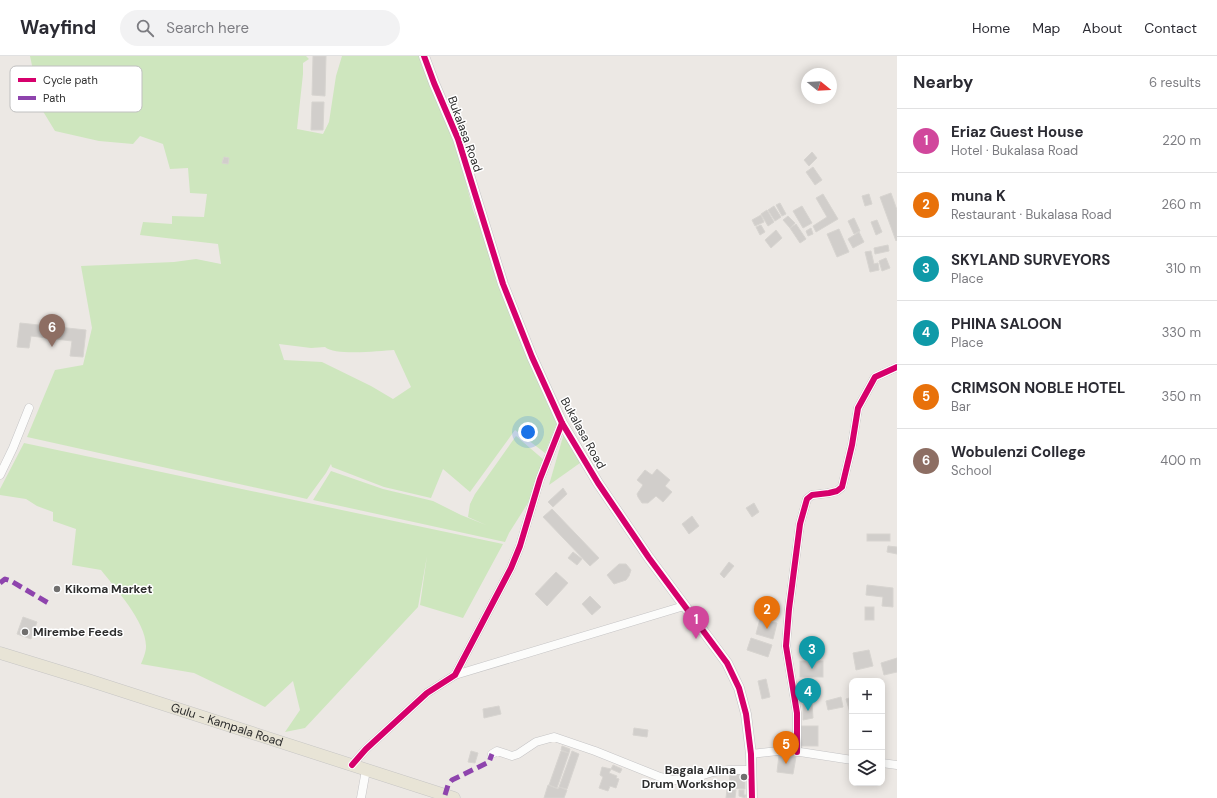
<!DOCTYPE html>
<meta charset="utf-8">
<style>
:root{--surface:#fff;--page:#f2f2f3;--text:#2b2b33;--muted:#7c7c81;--line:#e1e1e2;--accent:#706f6e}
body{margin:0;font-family:"DM Sans",sans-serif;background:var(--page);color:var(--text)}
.controls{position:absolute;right:12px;bottom:12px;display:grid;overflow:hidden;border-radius:8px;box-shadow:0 2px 10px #0003}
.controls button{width:36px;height:36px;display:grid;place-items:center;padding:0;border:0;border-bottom:1px solid var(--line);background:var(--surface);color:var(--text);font:20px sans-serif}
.compass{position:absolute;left:801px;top:12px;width:36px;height:36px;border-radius:50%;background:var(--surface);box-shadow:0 2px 10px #0003;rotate:108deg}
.you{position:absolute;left:528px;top:376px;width:14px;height:14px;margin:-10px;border:3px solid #fff;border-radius:50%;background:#1a73e8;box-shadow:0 0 0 6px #1a73e833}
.badge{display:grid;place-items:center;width:26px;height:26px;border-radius:50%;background:var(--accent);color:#fff;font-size:13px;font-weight:700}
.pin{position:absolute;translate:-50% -33px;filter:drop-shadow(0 1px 2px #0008)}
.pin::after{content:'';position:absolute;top:21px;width:14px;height:12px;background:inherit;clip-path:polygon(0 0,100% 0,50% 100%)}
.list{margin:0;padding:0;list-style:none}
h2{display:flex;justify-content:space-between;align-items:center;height:52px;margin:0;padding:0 16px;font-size:17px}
h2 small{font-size:13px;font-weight:400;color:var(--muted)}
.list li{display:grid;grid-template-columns:26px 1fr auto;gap:12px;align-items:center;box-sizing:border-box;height:64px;padding:0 16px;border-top:1px solid var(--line)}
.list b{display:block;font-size:15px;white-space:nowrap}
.list p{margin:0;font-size:13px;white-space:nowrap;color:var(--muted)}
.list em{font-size:13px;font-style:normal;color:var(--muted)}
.icon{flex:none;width:22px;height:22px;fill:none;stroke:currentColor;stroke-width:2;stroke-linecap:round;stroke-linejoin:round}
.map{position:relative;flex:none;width:897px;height:742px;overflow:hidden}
header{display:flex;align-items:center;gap:24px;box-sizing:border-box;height:56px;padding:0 20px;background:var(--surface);border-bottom:1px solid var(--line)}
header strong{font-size:19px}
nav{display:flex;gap:22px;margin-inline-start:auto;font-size:14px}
.search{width:280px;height:36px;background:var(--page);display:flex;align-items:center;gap:10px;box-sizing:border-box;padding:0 14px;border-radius:22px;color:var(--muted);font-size:15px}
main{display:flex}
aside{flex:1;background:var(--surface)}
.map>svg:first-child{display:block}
</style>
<header>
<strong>Wayfind</strong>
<div class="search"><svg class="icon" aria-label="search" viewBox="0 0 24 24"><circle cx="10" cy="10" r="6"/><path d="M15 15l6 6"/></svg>Search here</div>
<nav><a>Home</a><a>Map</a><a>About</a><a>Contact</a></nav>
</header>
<main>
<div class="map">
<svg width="897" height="742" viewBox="0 0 897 742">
<rect width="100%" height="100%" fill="#ece8e4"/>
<!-- green -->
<g fill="#cee6be" fill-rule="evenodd">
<path d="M30,0H306L309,3L303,7V18L297,73L323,78L329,66L336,20L342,0H419L424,14L457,92L473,154L550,345L546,346L555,352L559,362L545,397L515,374L470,436L443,413L431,442L384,431L332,411L331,408L326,417L307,443L27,381L55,314L83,309L92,272L81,210L174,206L196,203L221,208L218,188L140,179L143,166L172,168V160L204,161L207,138L190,137L188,112L170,113L163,88L140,80L133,88L99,85L55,75L41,52ZM279,288L311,292L325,291C335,300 379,295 394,294L411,331L393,343L371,330L322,306L284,304Z"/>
<polygon points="564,377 580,407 549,429"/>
<polygon points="516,380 544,404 528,447 509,477 505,486 313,444 331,415 383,433 433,445 461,459 486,469 468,461 470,448 475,438"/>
<path d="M24,387L503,488L463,562L420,549L427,500L418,551L305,672L285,676L300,654L293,625L265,651L194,617L141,608C143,603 146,596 146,591C147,567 115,532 101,514L72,509L76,473L53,465V456L37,450L26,443L0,439V433Z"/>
</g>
<!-- building -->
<g fill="#d1cecb" stroke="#d7d4d0">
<polygon points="313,0 326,0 325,40 312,39"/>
<polygon points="312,46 324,46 323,74 311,74"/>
<polygon points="812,96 817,102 809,110 804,104"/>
<polygon points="224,101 229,102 228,108 222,107"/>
<polygon points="813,111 822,124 815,129 806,116"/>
<polygon points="891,137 897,154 897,184 896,185 880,141"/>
<polygon points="823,138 838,163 816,176 813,170 827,161 816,142"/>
<polygon points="869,138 872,148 865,150 862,140"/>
<polygon points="780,147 786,158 782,160 776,149"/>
<polygon points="774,150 781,161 775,165 768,154"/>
<polygon points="802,150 812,167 803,172 793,155"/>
<polygon points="767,154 774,166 768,170 761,158"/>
<polygon points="761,159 764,166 755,170 752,164"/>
<polygon points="788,160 795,167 790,172 783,164"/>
<polygon points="854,162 860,175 854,178 848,165"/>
<polygon points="877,164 882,176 876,179 871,166"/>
<polygon points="796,168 806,183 800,187 790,172"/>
<polygon points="761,169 765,176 760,179 756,171"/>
<polygon points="811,172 813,178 808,180 806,175"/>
<polygon points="839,173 849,196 837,201 827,178"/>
<polygon points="776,174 782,182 771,192 765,184"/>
<polygon points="859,176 864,186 853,192 848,183"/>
<polygon points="888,189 889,195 875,198 874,192"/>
<polygon points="871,195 874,208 878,207 879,214 870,216 865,196"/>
<polygon points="886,202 890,212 882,215 879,205"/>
<polygon points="20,267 86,274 83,301 70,300 72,285 31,280 29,292 17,291"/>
<polygon points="657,413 670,424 665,430 672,436 663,446 656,440 648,447 642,447 638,441 637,438 643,429 637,424 645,414 652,419"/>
<polygon points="563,432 567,438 553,451 548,446"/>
<polygon points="754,447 759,456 752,461 746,452"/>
<polygon points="552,453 599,502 590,510 543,461"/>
<polygon points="692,460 699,470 689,478 682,468"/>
<rect x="867" y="478" width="23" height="7"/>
<polygon points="888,490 897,491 897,498 887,496"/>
<polygon points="573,496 582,503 577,509 568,502"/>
<polygon points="729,506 734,510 724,522 720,518"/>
<polygon points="619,508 626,508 631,514 629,520 626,524 614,528 607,519"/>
<polygon points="556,516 568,527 547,550 535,538"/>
<polygon points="867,529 893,532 893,551 882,550 883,541 866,539"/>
<polygon points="590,540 601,551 592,559 582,548"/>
<rect x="865" y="551" width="9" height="13"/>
<polygon points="23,561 37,566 31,583 17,578"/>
<polygon points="760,563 777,567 773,583 756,578"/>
<polygon points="751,582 772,589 768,601 747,594"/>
<polygon points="869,594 873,610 856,614 853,597"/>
<polygon points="897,602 897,616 884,619 881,607"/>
<rect x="800" y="605" width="23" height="16"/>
<polygon points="766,623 770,641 762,643 758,625"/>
<polygon points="841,641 843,651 828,654 826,645"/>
<polygon points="852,641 852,664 846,643"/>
<polygon points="812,647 813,662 803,664 803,648"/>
<polygon points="499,650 501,658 484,662 483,653"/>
<rect x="800" y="670" width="18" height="20"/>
<polygon points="634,672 648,674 647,681 633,679"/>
<polygon points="562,690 570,693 569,697 561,694"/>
<polygon points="471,695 478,697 475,707 468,706"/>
<polygon points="561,695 569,697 557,732 549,729"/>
<polygon points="572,695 579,698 567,733 559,731"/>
<polygon points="779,699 796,701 793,718 777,716"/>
<polygon points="613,709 622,713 620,717 611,713"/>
<polygon points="602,711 611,713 609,717 617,720 616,722 619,723 616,732 610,730 608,735 599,732 603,721 600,719"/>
<polygon points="742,716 741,719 745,720 745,733 729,732 730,717"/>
<polygon points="548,729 558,733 559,731 567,734 564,742 544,742"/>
<polygon points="727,733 736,734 735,742 726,742"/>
<polygon points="739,734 744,734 744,739 746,739 745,742 739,740"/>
</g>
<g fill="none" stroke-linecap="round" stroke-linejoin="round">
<defs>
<g id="minor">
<polyline points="0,419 13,392 29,352"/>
<polyline points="455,619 684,550"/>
<polyline points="797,696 797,657 786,590 789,553 800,468 807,443 812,439 829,437 837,435 842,431 852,389 858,352 875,321 897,311"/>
<polyline points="492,698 497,695 512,700 518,698 536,686 554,681 595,695 660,721 673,724 687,724 713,716 729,714 751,714"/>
<polyline points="751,698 787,694 852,704"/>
<polyline points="882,707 897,709"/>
<polyline points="352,709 366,693 427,637 455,619 511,512 520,490 540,423 562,367"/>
<polyline points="361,742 366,714"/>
</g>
<polyline id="tertiary" points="424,0 434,27 458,83 503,228 532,301 562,367 598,427 649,502 727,607 739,632 746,658 751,698 752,742"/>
<g id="primary">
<path id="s1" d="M0,597L88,624L454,742"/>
</g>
</defs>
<!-- minor casing -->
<use href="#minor" stroke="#c5c4c5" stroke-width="9"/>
<!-- tertiary casing -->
<use href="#tertiary" stroke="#c5c4c5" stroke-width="11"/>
<!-- primary casing -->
<use href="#primary" stroke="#c6c5c4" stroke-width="13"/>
<!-- minor -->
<use href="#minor" stroke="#fcfcfb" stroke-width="8"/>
<!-- tertiary -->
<use href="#tertiary" stroke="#fcfcfb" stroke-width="10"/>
<!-- primary -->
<use href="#primary" stroke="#e8e4d6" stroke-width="12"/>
<!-- quiet -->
<g stroke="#8e44ad" stroke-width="5" stroke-dasharray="10 5" stroke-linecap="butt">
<polyline points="0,527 5,523 11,525 50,548"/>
<polyline points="445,739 448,729 452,724 489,706 492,698"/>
</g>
<defs>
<g id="cycleway">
<polyline points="424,0 434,27 458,83 503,228 532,301 562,367 598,427 649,502 727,607 739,632 746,658 751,698 752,742"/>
<polyline points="797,696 797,657 786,590 789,553 800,468 807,443 812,439 829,437 837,435 842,431 852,389 858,352 875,321 897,311"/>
<polyline points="352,709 366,693 427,637 455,619 511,512 520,490 540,423 562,367"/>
</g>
</defs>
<!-- cycleway casing -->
<use href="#cycleway" stroke="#fff" stroke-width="8"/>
<!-- cycleway -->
<use href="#cycleway" stroke="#d6006c" stroke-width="6"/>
</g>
<!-- markers -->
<g fill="#706f6e" stroke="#fff" stroke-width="1.5">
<circle cx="57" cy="533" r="4"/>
<circle cx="25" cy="576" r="4"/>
<circle cx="744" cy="721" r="4"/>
</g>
<g text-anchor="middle" stroke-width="3" stroke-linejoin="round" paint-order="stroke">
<!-- street labels -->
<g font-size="12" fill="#2e2e2e" stroke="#fff">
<text transform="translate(465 78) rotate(70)" y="4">Bukalasa Road</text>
<text transform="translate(583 377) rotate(61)" y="4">Bukalasa Road</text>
<text dy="4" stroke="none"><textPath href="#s1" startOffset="238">Gulu - Kampala Road</textPath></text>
</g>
<!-- poi labels -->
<g font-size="12" font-weight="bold" fill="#2e2e2e" stroke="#fff" text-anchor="start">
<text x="65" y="537">Kikoma Market</text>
<text x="33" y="580">Mirembe Feeds</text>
<text x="736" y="718" text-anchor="end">Bagala Alina<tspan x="736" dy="14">Drum Workshop</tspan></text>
</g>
</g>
<!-- legend -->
<rect x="10" y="10" width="132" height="46" rx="6" fill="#fff" stroke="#c0c0c0" stroke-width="1"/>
<rect x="18" y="22" width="18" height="4" fill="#d6006c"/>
<rect x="18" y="40" width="18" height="4" fill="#8e44ad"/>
<g font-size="11" fill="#2e2e2e">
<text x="43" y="28">Cycle path</text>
<text x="43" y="46">Path</text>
</g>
</svg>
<div class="controls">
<button>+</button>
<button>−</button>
<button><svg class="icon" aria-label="layers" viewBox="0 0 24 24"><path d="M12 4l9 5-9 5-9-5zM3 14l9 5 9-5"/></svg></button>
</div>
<svg class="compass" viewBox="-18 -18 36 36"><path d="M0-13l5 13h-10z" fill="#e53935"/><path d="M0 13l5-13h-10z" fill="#7c7c81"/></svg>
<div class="you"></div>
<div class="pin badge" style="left:696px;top:583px;background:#d1479c">1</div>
<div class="pin badge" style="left:767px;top:573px;background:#e8710a">2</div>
<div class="pin badge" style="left:812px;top:613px;background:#0f9aa8">3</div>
<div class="pin badge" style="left:808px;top:655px;background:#0f9aa8">4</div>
<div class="pin badge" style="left:786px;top:708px;background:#e8710a">5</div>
<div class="pin badge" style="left:52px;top:291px;background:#8d6e63">6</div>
</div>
<aside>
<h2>Nearby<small>6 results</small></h2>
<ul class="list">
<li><span class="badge" style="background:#d1479c">1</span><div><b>Eriaz Guest House</b><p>Hotel · Bukalasa Road</p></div><em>220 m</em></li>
<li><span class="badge" style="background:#e8710a">2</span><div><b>muna K</b><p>Restaurant · Bukalasa Road</p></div><em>260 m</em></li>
<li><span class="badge" style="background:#0f9aa8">3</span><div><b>SKYLAND SURVEYORS</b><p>Place</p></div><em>310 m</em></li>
<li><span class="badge" style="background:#0f9aa8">4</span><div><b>PHINA SALOON</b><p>Place</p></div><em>330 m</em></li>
<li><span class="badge" style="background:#e8710a">5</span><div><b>CRIMSON NOBLE HOTEL</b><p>Bar</p></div><em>350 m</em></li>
<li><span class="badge" style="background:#8d6e63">6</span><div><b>Wobulenzi College</b><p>School</p></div><em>400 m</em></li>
</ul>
</aside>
</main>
